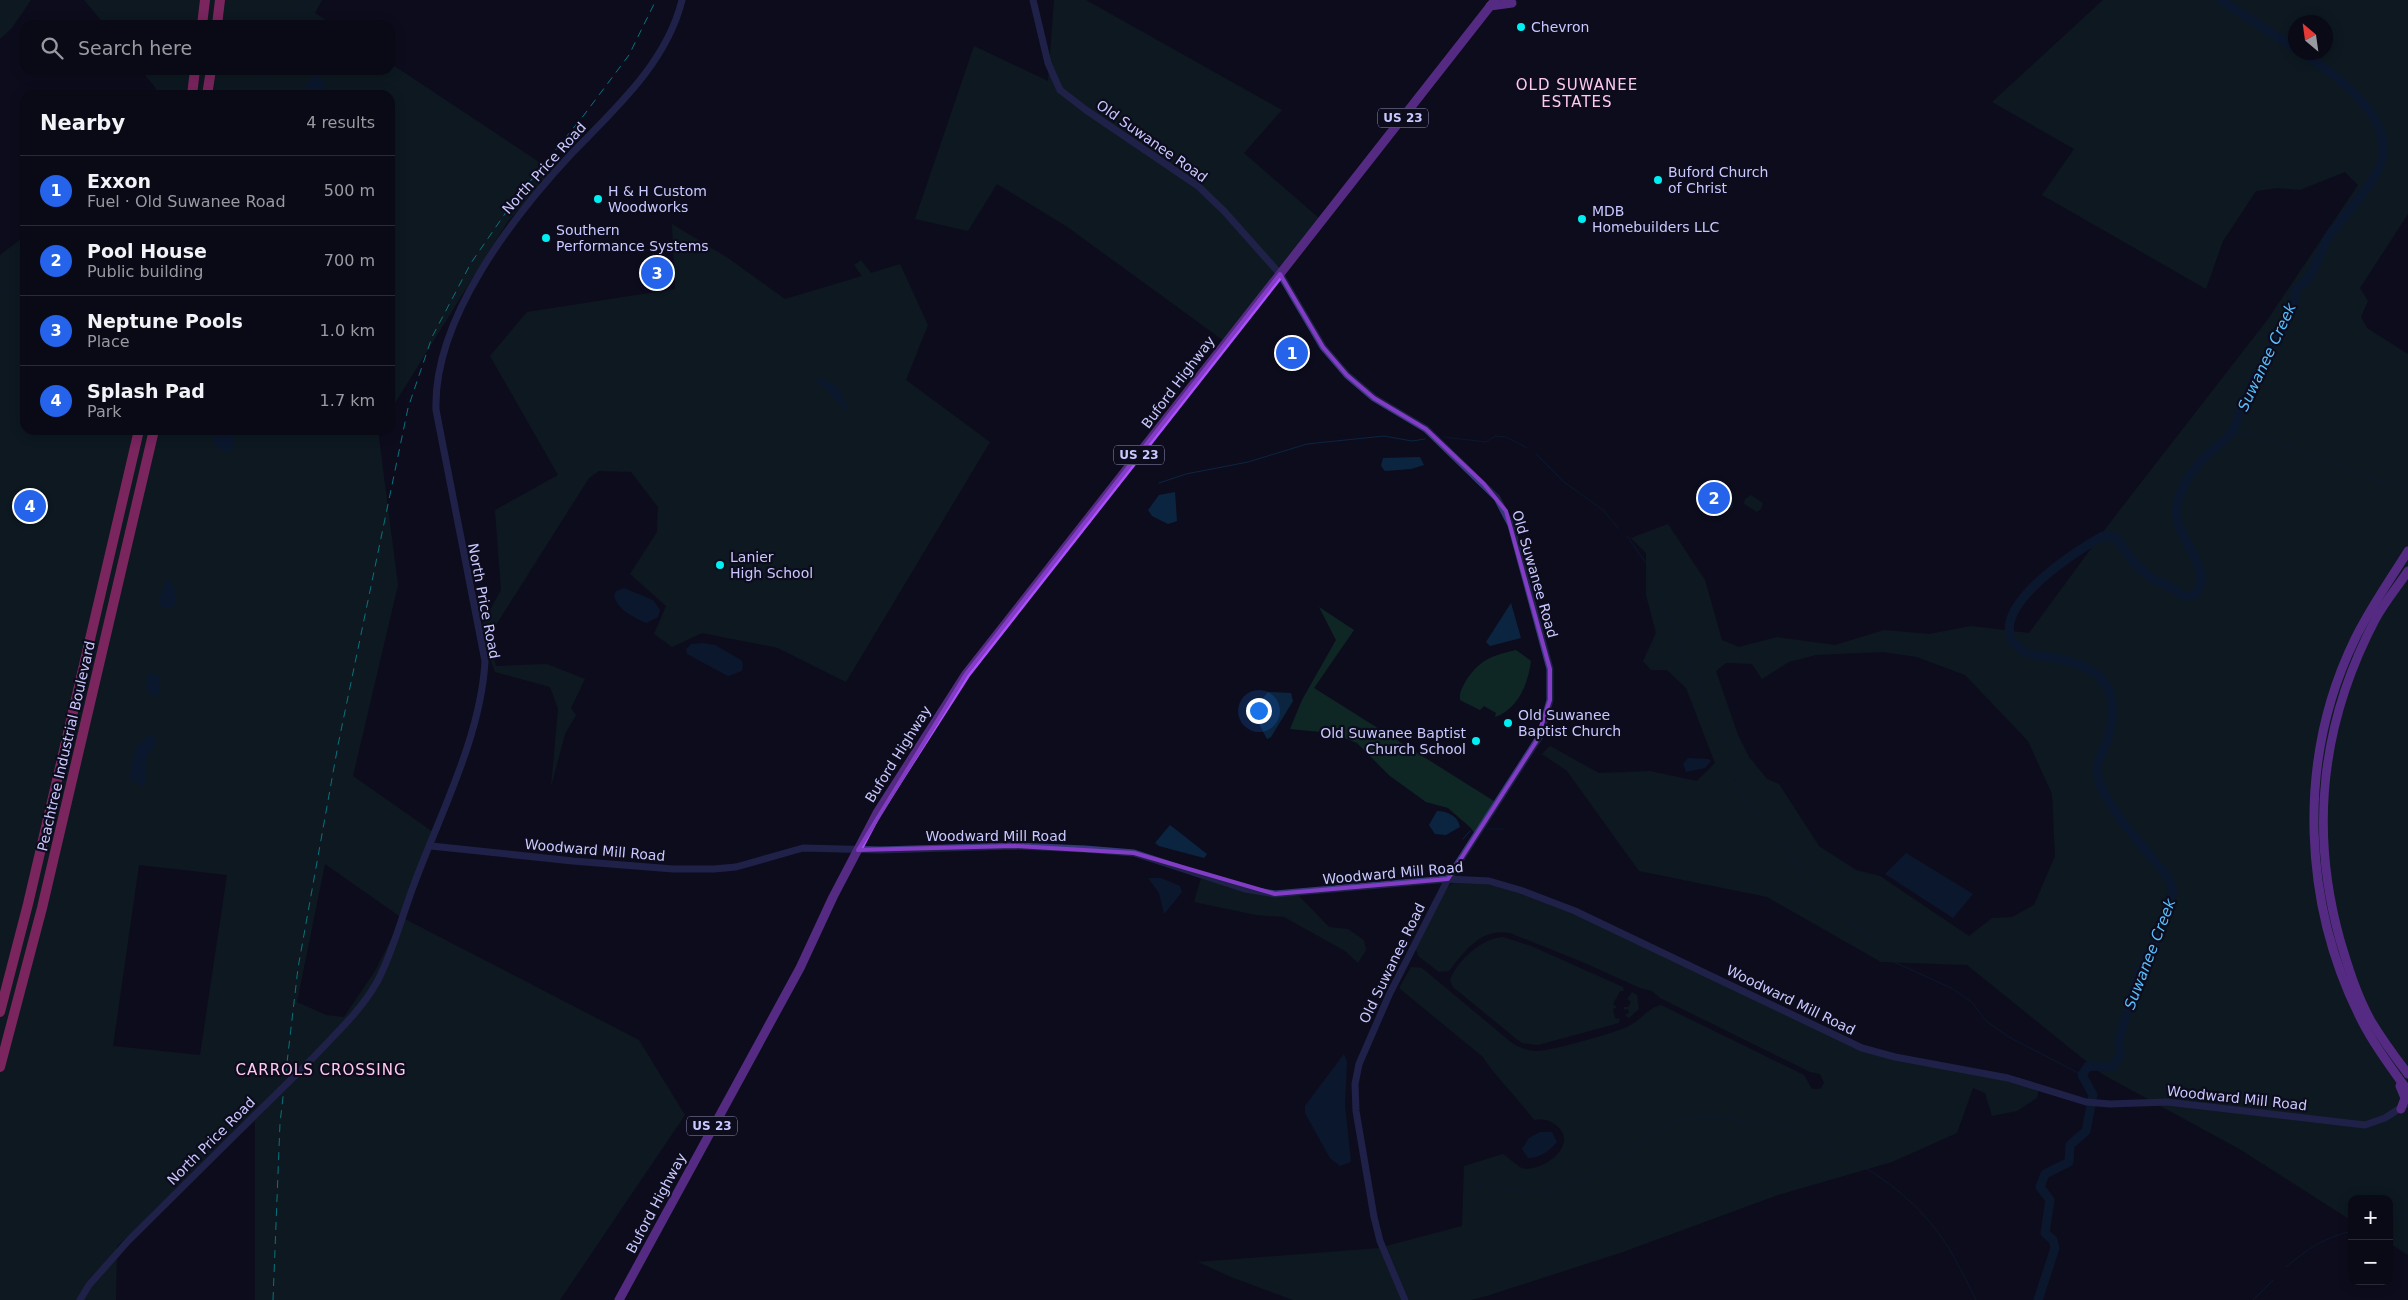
<!DOCTYPE html>
<meta charset="utf-8">
<style>
:root{--surface:#0a0916;--page:#181723;--text:#f1f3f6;--muted:#999aa1;--line:#2a2a35;--accent:#2563eb}
body{margin:0;font-family:"DejaVu Sans",sans-serif;background:var(--page);color:var(--text)}
.controls{position:absolute;right:15px;bottom:15px;display:grid;overflow:hidden;border-radius:10px;box-shadow:0 2px 12px #0003}
.controls button{width:45px;height:45px;display:grid;place-items:center;padding:0;border:0;border-bottom:1px solid var(--line);background:var(--surface);color:var(--text);font:25px sans-serif}
.compass{position:absolute;left:2288px;top:15px;width:45px;height:45px;border-radius:50%;background:var(--surface);box-shadow:0 2px 12px #0003;rotate:331deg}
.you{position:absolute;left:1258px;top:710px;width:18px;height:18px;margin:-12px;border:4px solid #fff;border-radius:50%;background:#1a73e8;box-shadow:0 0 0 8px #1a73e833}
.badge{display:grid;place-items:center;width:32px;height:32px;border-radius:50%;background:var(--accent);color:#fff;font-size:16px;font-weight:700}
.pin{position:absolute;translate:-50% -50%;border:2px solid #fff;box-shadow:0 1px 5px #0006}
.list{margin:0;padding:0;list-style:none}
h2{display:flex;justify-content:space-between;align-items:center;height:65px;margin:0;padding:0 20px;font-size:21px}
h2 small{font-size:16px;font-weight:400;color:var(--muted)}
.list li{display:grid;grid-template-columns:32px 1fr auto;gap:15px;align-items:center;box-sizing:border-box;height:70px;padding:0 20px;border-top:1px solid var(--line)}
.list b{display:block;font-size:19px;white-space:nowrap}
.list p{margin:0;font-size:16px;white-space:nowrap;color:var(--muted)}
.list em{font-size:16px;font-style:normal;color:var(--muted)}
.icon{flex:none;width:28px;height:28px;fill:none;stroke:currentColor;stroke-width:2;stroke-linecap:round;stroke-linejoin:round}
.map{position:relative;flex:none;width:2408px;height:1300px;overflow:hidden}
.search{position:absolute;background:var(--surface);box-shadow:0 2px 12px #0003;left:20px;top:20px;width:375px;height:55px;display:flex;align-items:center;gap:12px;box-sizing:border-box;padding:0 18px;border-radius:15px;color:var(--muted);font-size:19px}
.panel{position:absolute;background:var(--surface);box-shadow:0 2px 12px #0003;left:20px;top:90px;width:375px;height:345px;border-radius:15px}
.map>svg:first-child{display:block}
</style>
<div class="map">
<svg width="2408" height="1300" viewBox="0 0 2408 1300">
<rect width="100%" height="100%" fill="#0d0c1d"/>
<!-- green -->
<g fill="#0f2724" fill-rule="evenodd">
<polygon points="0,0 31,0 12,28 0,39"/>
<polygon points="84,0 322,0 315,13 334,25 105,25"/>
<polygon points="1054,0 1086,0 1282,110 1244,153 1320,219 1224,341 1066,226 997,184 968,231 915,219 974,46 1048,81"/>
<path d="M2103,0H2408V214L2360,288L2368,301L2361,317L2367,328L2408,354V1255L2389,1243V1199H2352V1221L2241,1150L2102,1074L1967,965L1881,962L1767,897L1639,871L1567,771L1542,754L1550,746L1599,773L1650,771L1697,781L1715,763L1686,688L1667,670H1651L1643,661L1656,633L1646,595V553L1631,538L1668,524L1705,580L1722,640L1739,647L1777,637L1835,645L1884,630L1929,634L1971,626L2029,633L2109,524L2268,319L2358,185L2345,172L2300,190L2278,188L2256,191L2223,241L2206,289L2042,195L2074,149L1992,102ZM2296,22H2326V52H2296ZM1883,652L1917,657L1965,675L2028,741L2052,794L2055,856L2034,905L2012,917L1992,918L1969,936L1880,876L1856,870L1819,846L1779,784L1767,779L1749,757L1738,735L1716,671L1726,663L1752,664L1762,679L1789,662L1816,655Z"/>
<polygon points="390,63 554,172 508,221 390,411 390,95 161,95 141,70 390,70"/>
<polygon points="672,224 728,258 785,299 862,276 854,265 861,260 871,273 900,264 928,325 906,380 990,442 846,682 778,648 702,633 672,647 654,634 666,606 630,574 657,532 658,507 631,472 599,471 589,478 489,636 496,666 547,664 585,679 571,708 576,715 565,734 551,787 558,709 550,687 495,672 479,630 501,590 495,510 558,475 490,356 527,312 675,289"/>
<path d="M25,236V430H378L398,585L353,776L436,834L403,918L639,1040L685,1115L560,1300H255V1121L117,1246L116,1300H0V255ZM325,864L402,918L375,971L344,1017L326,1015L297,1002ZM139,865L227,875L200,1055L113,1046Z"/>
<polygon points="1751,495 1763,503 1761,509 1757,512 1744,504 1745,499"/>
<polygon points="1319,607 1354,630 1314,688 1497,803 1476,836 1471,828 1448,808 1426,802 1390,776 1357,743 1331,733 1290,729 1302,700 1336,640"/>
<path d="M1516,650L1531,661C1528,684 1518,709 1495,717L1496,713L1484,706L1480,710L1460,700C1459,692 1463,686 1467,679C1482,658 1492,656 1516,650Z"/>
<polygon points="1201,878 1260,895 1299,896 1329,927 1348,929 1364,940 1366,950 1358,963 1345,951 1284,917 1256,915 1194,902"/>
<path d="M1454,882L1480,883L1502,887L1594,922L1855,1048L1986,1075L2039,1089L2037,1098L2017,1111L1992,1116L1985,1093L1973,1088L1957,1133L1892,1162L1778,1195L1623,1252L1490,1295L1471,1300H1409L1386,1246L1462,1226L1464,1166L1503,1154C1509,1158 1516,1165 1522,1168C1539,1174 1582,1146 1556,1125C1549,1120 1543,1118 1534,1120C1518,1098 1498,1080 1483,1057L1399,988L1411,967L1422,968L1512,1043C1520,1048 1529,1051 1538,1051C1554,1050 1615,1033 1629,1026C1641,1020 1648,1008 1661,1005L1804,1075L1812,1089H1820L1824,1083L1820,1074L1810,1072L1660,998L1652,991L1640,988L1580,961L1510,933C1480,928 1466,950 1449,971L1439,972L1418,956L1416,949L1448,887Z"/>
<path d="M1503,937L1531,946L1623,987L1624,991H1620L1613,1004L1617,1007L1613,1009L1615,1018L1620,1019L1619,1023L1538,1045L1522,1043L1514,1037L1453,987L1450,980C1457,961 1482,938 1503,937Z"/>
<polygon points="1632,992 1637,995 1639,1009 1629,1018 1625,1015 1629,1013 1628,1009 1624,1010 1624,1007 1628,1007 1631,1002 1627,999"/>
<polygon points="1380,1248 1403,1300 1293,1300 1231,1277 1198,1262"/>
</g>
<!-- water -->
<g fill="#0b2541">
<polygon points="317,73 325,85 319,95 299,95"/>
<polygon points="817,377 838,387 850,414 817,381"/>
<polygon points="215,430 236,430 232,450 227,452 220,449 213,442"/>
<polygon points="1420,457 1424,465 1411,469 1385,471 1381,466 1383,458"/>
<polygon points="1175,492 1177,521 1168,524 1152,516 1148,510 1159,495"/>
<polygon points="1732,492 1733,508 1725,509 1721,501 1723,494"/>
<path d="M166,580H169C176,588 178,599 173,608L162,607L159,601Z"/>
<path d="M624,588L653,600L660,610L658,617L646,623C632,616 619,611 614,596L616,591Z"/>
<polygon points="1511,603 1521,638 1490,646 1486,642"/>
<polygon points="702,643 715,645 741,660 743,663 742,671 728,676 687,654 686,649 691,644"/>
<path d="M151,673L160,676L159,694L155,696C145,692 146,686 147,676Z"/>
<polygon points="1268,692 1291,693 1293,701 1271,737 1267,739 1252,711"/>
<polygon points="150,735 156,738 155,744 146,759 146,783 143,787 130,779 130,775 136,746"/>
<polygon points="1688,758 1708,759 1711,761 1705,768 1686,772 1683,764"/>
<path d="M1437,811C1447,811 1458,816 1460,827L1446,835L1435,834L1429,825Z"/>
<polygon points="1170,825 1207,854 1204,858 1159,846 1155,843"/>
<polygon points="1906,853 1973,894 1953,918 1885,874"/>
<polygon points="1148,878 1161,878 1180,886 1182,892 1164,914 1159,893"/>
<polygon points="1344,1054 1347,1062 1345,1105 1351,1162 1340,1166 1330,1158 1305,1113 1305,1106"/>
<path d="M1540,1132H1552L1557,1142C1549,1151 1540,1158 1528,1158L1522,1149L1529,1138Z"/>
</g>
<g fill="none" stroke-linecap="round" stroke-linejoin="round">
<!-- stream -->
<g stroke="#0b2541" stroke-width="1">
<polyline points="293,25 308,0"/>
<polyline points="257,95 266,84 272,70"/>
<polyline points="0,294 25,279"/>
<path d="M2233,431C2294,439 2347,478 2408,486"/>
<polyline points="1444,437 1486,442 1495,436 1506,437 1527,448"/>
<polyline points="1536,454 1564,482 1603,510 1619,529"/>
<polyline points="1159,483 1186,474 1248,462 1307,444 1384,436 1412,441 1425,439"/>
<polyline points="1627,536 1648,566 1689,669 1719,719 1726,742"/>
<polyline points="1732,760 1736,787 1750,808 1778,837 1799,867 1826,897 1892,961 1951,988 1972,1002 1986,1021 2009,1037 2082,1075"/>
<polyline points="1487,829 1504,829"/>
<polyline points="1463,839 1470,831"/>
<path d="M1476,1184C1499,1187 1524,1193 1547,1191C1593,1186 1637,1137 1680,1121C1706,1111 1728,1118 1754,1124C1764,1126 1773,1124 1783,1127C1801,1132 1815,1142 1831,1150C1877,1171 1920,1202 1948,1247C1958,1263 1967,1282 1976,1300"/>
<polyline points="2389,1219 2408,1213"/>
<path d="M2286,1267C2309,1248 2323,1238 2352,1231"/>
<polyline points="2253,1300 2273,1280"/>
</g>
<!-- river -->
<g stroke="#0b2541" stroke-width="9">
<polyline points="2221,0 2296,49"/>
<path d="M2038,1300L2055,1248L2053,1240L2045,1233L2050,1200L2040,1187L2045,1174L2069,1162L2070,1145L2086,1131L2093,1095L2082,1075L2088,1066L2112,1067L2120,1055L2119,1039L2140,970L2161,930L2173,892C2170,876 2161,869 2152,858C2135,836 2103,803 2098,776C2095,764 2101,754 2106,744C2112,726 2117,702 2106,685C2094,666 2068,660 2047,657C2039,655 2032,656 2025,652C1970,619 2075,551 2103,536L2115,537L2134,563L2154,580L2164,583L2183,596L2195,595C2218,565 2166,535 2178,500C2185,477 2198,463 2215,448C2220,443 2228,438 2232,432C2237,426 2238,415 2241,407C2250,386 2261,366 2272,346C2282,328 2296,312 2295,290C2298,287 2301,286 2304,283C2317,270 2320,247 2331,233C2344,217 2373,184 2380,166C2398,118 2335,74 2301,52"/>
</g>
<!-- minor -->
<g stroke="#363a7c" stroke-width="7">
<polyline points="1033,0 1048,63 1060,90 1086,110 1198,186 1224,211 1280,274 1323,347 1347,375 1374,398 1426,429 1497,498 1511,525 1550,669 1550,700 1540,736 1448,879 1389,995 1359,1064 1355,1084 1356,1111 1374,1217 1380,1241 1405,1300"/>
<polyline points="431,846 573,861 673,869 714,869 736,867 803,848 880,850 1014,846 1085,849 1134,853 1245,889 1275,894 1448,879 1489,881 1520,890 1575,911 1862,1048 1895,1057 2008,1078 2086,1102 2110,1104 2167,1102 2365,1125 2385,1118 2408,1103"/>
<path d="M311,1060C334,1035 360,1012 377,982C393,952 401,919 413,887C439,816 481,737 485,661L436,410C433,319 513,216 573,152C616,108 667,62 682,0"/>
<polyline points="80,1300 89,1285 128,1241 254,1116"/>
</g>
<!-- major -->
<g stroke="#ae4fff" stroke-width="9">
<polyline points="1490,6 1512,3"/>
<path d="M2408,551C2390,580 2370,608 2355,639C2296,760 2302,906 2364,1025C2376,1048 2392,1069 2408,1091"/>
<path d="M2408,571C2398,586 2385,602 2376,618C2322,720 2309,829 2340,940C2348,967 2357,996 2371,1021C2382,1039 2395,1057 2408,1074"/>
<polyline points="2400,1086 2405,1098 2401,1109"/>
<polyline points="619,1300 800,968 833,897 877,813 966,674 1495,0"/>
</g>
<!-- highway -->
<g stroke="#ff43ad" stroke-width="10">
<polyline points="202,25 205,0"/>
<polyline points="217,25 220,0"/>
<polyline points="192,95 195,70"/>
<polyline points="207,95 211,70"/>
<polyline points="0,1012 28,904 139,430"/>
<polyline points="0,1067 42,908 154,430"/>
</g>
<!-- rail -->
<polyline stroke="#00eff2" stroke-width="1" stroke-dasharray="8 6" stroke-linecap="butt" points="273,1300 280,1123 298,968 338,745 408,408 432,337 471,263 511,205 584,115 629,55 656,0"/>
<!-- minor-bridge -->
<polyline stroke="#363a7c" stroke-width="7" points="254,1116 311,1060"/>
</g>
<!-- marked area -->
<path d="M0 0H2408V1300H0ZM1280,274L1323,347L1347,375L1374,398L1426,429L1484,484L1506,511L1550,669V700L1536,742L1448,879L1275,894L1134,853L1014,846L858,850L966,674Z" fill="#0d0c1d" fill-opacity=".55" fill-rule="evenodd"/>
<path fill="none" stroke="#833cc5" stroke-width="4" stroke-linejoin="round" d="M1280,274L1323,347L1347,375L1374,398L1426,429L1484,484L1506,511L1550,669V700L1536,742L1448,879L1275,894L1134,853L1014,846L858,850L966,674Z"/>
<!-- markers -->
<g fill="#00eff2" stroke="#0d0c1d" stroke-width="2">
<circle cx="1521" cy="27" r="5"/>
<circle cx="1658" cy="180" r="5"/>
<circle cx="598" cy="199" r="5"/>
<circle cx="1582" cy="219" r="5"/>
<circle cx="546" cy="238" r="5"/>
<circle cx="720" cy="565" r="5"/>
<circle cx="1508" cy="723" r="5"/>
<circle cx="1476" cy="741" r="5"/>
</g>
<g text-anchor="middle" stroke-width="4.5" stroke-linejoin="round" paint-order="stroke">
<!-- shield labels -->
<g fill="#0d0c1d" stroke="#9190bb" stroke-width="1">
<rect x="1378" y="108.5" width="50" height="19" rx="4"/>
<rect x="1114" y="445.5" width="50" height="19" rx="4"/>
<rect x="687" y="1116.5" width="50" height="19" rx="4"/>
</g>
<g font-size="12" font-weight="bold" fill="#c9c8ff">
<text x="1403" y="122">US 23</text>
<text x="1139" y="459">US 23</text>
<text x="712" y="1130">US 23</text>
</g>
<!-- poi labels -->
<g font-size="14" fill="#c9c8ff" stroke="#0d0c1d" text-anchor="start">
<text x="1531" y="32">Chevron</text>
<text x="1668" y="177">Buford Church<tspan x="1668" dy="16">of Christ</tspan></text>
<text x="608" y="196">H &amp; H Custom<tspan x="608" dy="16">Woodworks</tspan></text>
<text x="1592" y="216">MDB<tspan x="1592" dy="16">Homebuilders LLC</tspan></text>
<text x="556" y="235">Southern<tspan x="556" dy="16">Performance Systems</tspan></text>
<text x="730" y="562">Lanier<tspan x="730" dy="16">High School</tspan></text>
<text x="1518" y="720">Old Suwanee<tspan x="1518" dy="16">Baptist Church</tspan></text>
<text x="1466" y="738" text-anchor="end">Old Suwanee Baptist<tspan x="1466" dy="16">Church School</tspan></text>
</g>
<!-- street labels -->
<g font-size="14" fill="#c9c8ff" stroke="#0d0c1d">
<text transform="translate(1152 141) rotate(35)" y="5">Old Suwanee Road</text>
<text transform="translate(544 168) rotate(-48)" y="5">North Price Road</text>
<text transform="translate(1178 382) rotate(-53)" y="5">Buford Highway</text>
<text transform="translate(1535 574) rotate(74)" y="5">Old Suwanee Road</text>
<text transform="translate(484 601) rotate(79)" y="5">North Price Road</text>
<text transform="translate(66 746) rotate(-77)" y="5">Peachtree Industrial Boulevard</text>
<text transform="translate(898 754) rotate(-58)" y="5">Buford Highway</text>
<text x="996" y="841">Woodward Mill Road</text>
<text transform="translate(595 850) rotate(5)" y="5">Woodward Mill Road</text>
<text transform="translate(1393 873) rotate(-5)" y="5">Woodward Mill Road</text>
<text transform="translate(1392 963) rotate(-64)" y="5">Old Suwanee Road</text>
<text transform="translate(1791 1000) rotate(26)" y="5">Woodward Mill Road</text>
<text transform="translate(2237 1098) rotate(6)" y="5">Woodward Mill Road</text>
<text transform="translate(211 1141) rotate(-45)" y="5">North Price Road</text>
<text transform="translate(656 1203) rotate(-62)" y="5">Buford Highway</text>
</g>
<!-- neighbourhood labels -->
<g font-size="15" letter-spacing="1" fill="#ffcaf0" stroke="#0d0c1d">
<text x="1577" y="90">OLD SUWANEE<tspan x="1577" dy="17">ESTATES</tspan></text>
<text x="321" y="1075">CARROLS CROSSING</text>
</g>
<!-- water labels -->
<g font-size="15" font-style="italic" fill="#56bfff" stroke="#0d0c1d">
<text transform="translate(2267 357) rotate(-65)" y="5">Suwanee Creek</text>
<text transform="translate(2150 954) rotate(-69)" y="5">Suwanee Creek</text>
</g>
</g>
</svg>
<div class="controls">
<button>+</button>
<button>−</button>
</div>
<svg class="compass" viewBox="-18 -18 36 36"><path d="M0-13l5 13h-10z" fill="#e53935"/><path d="M0 13l5-13h-10z" fill="#999aa1"/></svg>
<div class="you"></div>
<div class="pin badge" style="left:1292px;top:353px">1</div>
<div class="pin badge" style="left:1714px;top:498px">2</div>
<div class="pin badge" style="left:657px;top:273px">3</div>
<div class="pin badge" style="left:30px;top:506px">4</div>
<div class="search"><svg class="icon" aria-label="search" viewBox="0 0 24 24"><circle cx="10" cy="10" r="6"/><path d="M15 15l6 6"/></svg>Search here</div>
<section class="panel">
<h2>Nearby<small>4 results</small></h2>
<ul class="list">
<li><span class="badge">1</span><div><b>Exxon</b><p>Fuel · Old Suwanee Road</p></div><em>500 m</em></li>
<li><span class="badge">2</span><div><b>Pool House</b><p>Public building</p></div><em>700 m</em></li>
<li><span class="badge">3</span><div><b>Neptune Pools</b><p>Place</p></div><em>1.0 km</em></li>
<li><span class="badge">4</span><div><b>Splash Pad</b><p>Park</p></div><em>1.7 km</em></li>
</ul>
</section>
</div>
